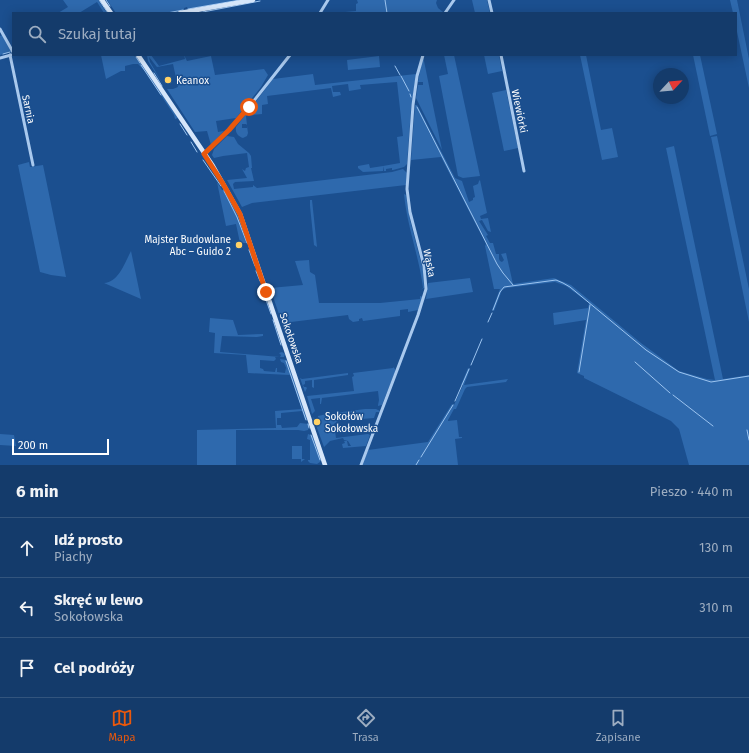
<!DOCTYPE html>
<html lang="pl">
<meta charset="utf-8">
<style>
:root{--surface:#143b6b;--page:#1d4271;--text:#f1f3f6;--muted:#9dadc1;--line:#33557e;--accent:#ea580c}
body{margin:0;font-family:"Fira Sans",sans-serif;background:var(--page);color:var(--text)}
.compass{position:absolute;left:653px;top:68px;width:36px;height:36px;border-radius:50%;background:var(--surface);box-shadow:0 2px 10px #0003;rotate:64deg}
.scale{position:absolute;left:12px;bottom:10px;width:97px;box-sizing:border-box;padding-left:4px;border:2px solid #fff;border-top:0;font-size:11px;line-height:14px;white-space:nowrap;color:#fff;-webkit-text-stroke:3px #1b4f8f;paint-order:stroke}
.stop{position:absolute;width:12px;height:12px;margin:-9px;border:3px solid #ea580c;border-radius:50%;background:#fff}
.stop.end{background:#ea580c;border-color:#fff;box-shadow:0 1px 4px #0008}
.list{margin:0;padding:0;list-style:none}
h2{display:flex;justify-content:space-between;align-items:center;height:52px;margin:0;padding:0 16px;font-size:17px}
h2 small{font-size:13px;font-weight:400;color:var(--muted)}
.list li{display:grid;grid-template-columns:26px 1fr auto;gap:12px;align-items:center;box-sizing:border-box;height:60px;padding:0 16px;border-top:1px solid var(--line)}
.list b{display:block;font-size:15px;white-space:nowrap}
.list p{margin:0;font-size:13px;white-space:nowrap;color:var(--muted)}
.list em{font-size:13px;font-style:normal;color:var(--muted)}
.icon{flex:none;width:22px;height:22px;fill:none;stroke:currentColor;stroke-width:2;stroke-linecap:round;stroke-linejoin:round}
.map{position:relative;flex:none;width:749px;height:465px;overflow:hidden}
.search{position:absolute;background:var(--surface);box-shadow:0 2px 10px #0003;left:12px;right:12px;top:12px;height:44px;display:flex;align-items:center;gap:10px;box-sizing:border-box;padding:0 14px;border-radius:0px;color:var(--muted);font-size:15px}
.sheet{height:232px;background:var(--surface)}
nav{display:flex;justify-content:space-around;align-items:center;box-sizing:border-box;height:56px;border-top:1px solid var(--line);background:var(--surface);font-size:11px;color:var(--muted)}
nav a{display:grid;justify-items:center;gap:2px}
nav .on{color:var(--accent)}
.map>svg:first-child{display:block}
</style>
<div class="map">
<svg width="749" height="465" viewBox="0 0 749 465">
<rect width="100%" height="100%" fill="#1b4f8f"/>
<!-- green -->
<g fill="#2e69ad">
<polygon points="63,0 98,0 107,13 104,13 97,2 79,13 58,13 68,7"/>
<polygon points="107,0 245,0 188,10 187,7 184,8 184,10 172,13 116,13"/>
<polygon points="357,0 437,0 436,3 438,8 443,12 334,13 356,11 356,4 358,3"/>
<polygon points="472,0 487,0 490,13 475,13"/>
<polygon points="730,0 737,0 749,59 749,88 736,27 736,13 733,13"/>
<polygon points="2,35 11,50 11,52 0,55 0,36"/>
<polygon points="101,55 134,55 135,57 137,57 178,118 175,119 174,115 145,71 138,64 133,64 125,66 125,71 121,71 106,79"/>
<polygon points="147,55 151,55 159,66 185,59 184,55 187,61 211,56 215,75 264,69 268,75 261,87 236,118 216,121 218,132 224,131 211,145 207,131 195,132 167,89 173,89 178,87 173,64 157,67 149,57 150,62 164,86 148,61"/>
<polygon points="444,55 454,55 480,176 463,178 458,176 439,76 448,74"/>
<polygon points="484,55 499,55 502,71 488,74"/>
<polygon points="580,55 586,55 601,130 612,128 618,157 602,160"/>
<polygon points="693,55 700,55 717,134 710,136"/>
<polygon points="379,56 380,67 348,70 347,60"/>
<polygon points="423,56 442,150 416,98 418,85 423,85 423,82 418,82"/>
<path d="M313,74L315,85L416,74L411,109L407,164L404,167L393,170H392V168L386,169V171H384L383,166L400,163L397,137L403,136L397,82L360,85L361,89L349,91L348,84L332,86L333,92H340L341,95L333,97L331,88L267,96L268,104L262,105V114L251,115L249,113L246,116L247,125L246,124H242V128H247V126L248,133L247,136L243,138C238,136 235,133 236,127L273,79Z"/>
<polygon points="506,90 518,148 504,151 492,93"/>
<polygon points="415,105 417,105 455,178 462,181 469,202 473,200 473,198 475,197 473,186 478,184 479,181 480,180 487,213 480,216 481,219 488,218 491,232 488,231 482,220 479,221 488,235 486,236 490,243 493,243 496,254 499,254 499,259 500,261 502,262 504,260 501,254 506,253 513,284 554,278 571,285 641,343 679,371 707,379 715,380 666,148 674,146 723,379 749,375 749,465 689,465 679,429 671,421 584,378 584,376 577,373 586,320 554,325 553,313 588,308 589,303 566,286 555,282 506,288 502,290 494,311 492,310 500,289 494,289 485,246 486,244 441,157 411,160"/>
<polygon points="227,136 234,137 238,144 249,153 251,156 252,168 251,168 254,181 235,182 233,184 234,189 253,187 253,185 257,188 392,172 403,169 407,173 406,185 252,203 242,207 227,180 247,178 242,169 245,171 246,168 249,167 247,153 223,156 214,158 212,155 214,149"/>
<polygon points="717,136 749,289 749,322 711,137"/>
<polygon points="29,162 30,167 43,165 66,277 51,275 40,272 18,165"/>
<polygon points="369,164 370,168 383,166 383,171 363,172 358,168 358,166"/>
<polygon points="217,182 222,190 224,190 237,213 248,243 240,243 236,224 226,226"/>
<path d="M404,194L406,195L410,220L423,270L424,288L420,290L423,288C419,256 407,226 404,194Z"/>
<polygon points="310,200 312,200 317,247 314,245 310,206"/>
<path d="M131,251L141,299L104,283C119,282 125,262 131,251Z"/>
<polygon points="309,260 310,272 315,275 319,303 380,303 420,299 420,296 423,297 418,310 408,312 408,309 400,310 400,316 363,321 362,318 359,319 359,321 353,322 349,319 348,315 283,323 289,343 270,288 303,285 295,261"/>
<polygon points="470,278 473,292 426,299 428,283"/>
<polygon points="210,318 233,320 238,335 263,334 263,336 257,337 222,336 220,352 280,357 281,355 279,353 282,352 285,354 284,357 275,357 276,359 274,361 260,360 260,368 263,369 264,371 275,372 276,368 277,368 277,372 285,373 286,368 288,372 284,363 281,362 280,359 287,360 308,420 305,420 302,411 281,413 281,418 277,418 277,425 281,425 282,428 297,427 300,423 309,424 309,426 308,430 304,431 298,430 236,430 236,465 197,465 197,430 276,428 275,411 302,409 290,375 248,373 246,355 214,353 215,333 209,332"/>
<polygon points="393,367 395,369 395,372 382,405 378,406 378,405 379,400 378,391 322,398 321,404 320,404 320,398 311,399 315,411 312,414 307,396 354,391 352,377 354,376 353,373 393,368"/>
<polygon points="468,368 470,369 464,385 508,379 506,382 467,387 465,389 456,409 454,409 448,420 448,421 457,420 459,437 462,437 462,438 455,439 458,465 362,465 368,450 428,442 452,404 454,405 463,385 461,385"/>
<polygon points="348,373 348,375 314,380 314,388 312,387 312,380 305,381 305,384 303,385 304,387 306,387 307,388 305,392 300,378 302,379"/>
<polygon points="365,409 376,409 380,411 379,412 376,412 374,418 338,421 334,424 336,438 368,434 370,435 366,446 343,448 342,444 345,443 344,441 347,441 348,446 351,446 348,441 344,440 343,438 330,441 324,447 313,417 315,419 318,419 318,416 327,414 327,416 336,414 335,413"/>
<polygon points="0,434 14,435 16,446 0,445"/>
<polygon points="308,434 313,436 321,458 320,462 317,464 310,463 308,461 308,460 310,460 310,440 307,439"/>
<polygon points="292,446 302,446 302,459 305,459 301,462 301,459 292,459"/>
</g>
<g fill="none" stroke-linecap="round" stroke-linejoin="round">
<!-- stream -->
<g stroke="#9cc4f0" stroke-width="1">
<polyline points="99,0 108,13"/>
<polyline points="106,0 110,6"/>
<polyline points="385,0 387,13"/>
<polyline points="188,9 240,0"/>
<polyline points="203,12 260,1"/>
<polyline points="167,13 183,10"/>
<polyline points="3,54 10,52"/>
<polyline points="136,57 140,63"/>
<polyline points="141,65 161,95"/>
<polyline points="395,66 400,75"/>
<polyline points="154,73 162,86"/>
<polyline points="401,76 409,91"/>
<polyline points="410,94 411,97"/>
<polyline points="417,107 497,264 503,273 513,285"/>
<polyline points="180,124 187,135"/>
<polyline points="191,142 197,152"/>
<polyline points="203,160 221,186"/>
<polyline points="224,191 237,217 247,243"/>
<polyline points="249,250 255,266"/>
<polyline points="256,271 260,281"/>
<polyline points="261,285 262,289"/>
<polyline points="265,297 271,314"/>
<polyline points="493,310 500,292 504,287 556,280 563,283 570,287 646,350 679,372 711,382 749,376"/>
<polyline points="273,320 281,345"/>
<polyline points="488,322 492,313"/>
<polyline points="286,361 306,420"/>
<polyline points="635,362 670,393"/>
<polyline points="471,365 482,339"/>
<polyline points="579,372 590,305"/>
<polyline points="673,395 713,426"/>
<polyline points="455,401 469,369"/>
<polyline points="308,424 309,428"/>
<polyline points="747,430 749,440"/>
<polyline points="311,435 320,460"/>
<polyline points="421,457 453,405"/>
<polyline points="416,465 419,460"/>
</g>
<!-- street -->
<g stroke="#a9c9ee" stroke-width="3">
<polyline points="489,0 492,13"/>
<polyline points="320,13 328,0"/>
<polyline points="445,13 454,0"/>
<polyline points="0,29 13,52"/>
<polyline points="10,55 33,165"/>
<polyline points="501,55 524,171"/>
<polyline points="0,58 11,55"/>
<polyline points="205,154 229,130 249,107 290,55"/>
<polyline points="361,465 418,315 426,289 424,266 410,212 407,189 413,105 417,76 423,55"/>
</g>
<!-- secondary -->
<g stroke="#d6e6fa" stroke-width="4.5">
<polyline points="102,0 111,13"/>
<polyline points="180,13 253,0"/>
<polyline points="138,55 213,166 240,214 325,465"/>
</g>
</g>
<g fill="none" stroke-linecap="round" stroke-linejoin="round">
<!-- route -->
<polyline stroke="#ea580c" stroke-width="5" points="249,107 229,130 204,154 222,182 240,214 266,292"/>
</g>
<!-- markers -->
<g fill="#ffd166" stroke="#1b4f8f" stroke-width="1.5">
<circle cx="168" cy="80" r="4"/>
<circle cx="239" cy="245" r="4"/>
<circle cx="317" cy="422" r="4"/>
</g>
<g text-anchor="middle" stroke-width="3" stroke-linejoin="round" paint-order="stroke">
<!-- poi labels -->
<g font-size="10" fill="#fff" stroke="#1b4f8f" text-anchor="start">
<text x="176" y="84">Keanox</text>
<text x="231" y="243" text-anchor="end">Majster Budowlane<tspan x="231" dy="12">Abc – Guido 2</tspan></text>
<text x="325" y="420">Sokołów<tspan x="325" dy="12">Sokołowska</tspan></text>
</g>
<!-- street labels -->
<g font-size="10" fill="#fff" stroke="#1b4f8f">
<text transform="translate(29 109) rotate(78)" y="4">Sarnia</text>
<text transform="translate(520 111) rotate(78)" y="4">Wiewiórki</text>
<text transform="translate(430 263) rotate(79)" y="4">Wąska</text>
<text transform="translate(292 338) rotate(71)" y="4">Sokołowska</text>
</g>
</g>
</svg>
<svg class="compass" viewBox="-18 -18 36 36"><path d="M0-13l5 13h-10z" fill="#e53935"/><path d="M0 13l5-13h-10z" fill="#9dadc1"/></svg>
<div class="scale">200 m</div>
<div class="stop" style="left:249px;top:107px"></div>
<div class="stop end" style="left:266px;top:292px"></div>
<div class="search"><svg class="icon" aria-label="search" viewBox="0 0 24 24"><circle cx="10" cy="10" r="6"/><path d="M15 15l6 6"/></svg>Szukaj tutaj</div>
</div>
<section class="sheet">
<h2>6 min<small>Pieszo · 440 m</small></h2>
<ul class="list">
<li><svg class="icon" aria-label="ahead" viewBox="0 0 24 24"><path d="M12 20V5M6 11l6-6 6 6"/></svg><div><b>Idź prosto</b><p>Piachy</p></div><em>130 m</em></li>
<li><svg class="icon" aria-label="left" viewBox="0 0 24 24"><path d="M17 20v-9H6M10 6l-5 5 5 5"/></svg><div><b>Skręć w lewo</b><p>Sokołowska</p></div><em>310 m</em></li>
<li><svg class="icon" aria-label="arrive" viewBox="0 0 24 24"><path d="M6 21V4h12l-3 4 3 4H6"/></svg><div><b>Cel podróży</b></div></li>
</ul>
</section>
<nav>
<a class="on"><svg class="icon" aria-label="map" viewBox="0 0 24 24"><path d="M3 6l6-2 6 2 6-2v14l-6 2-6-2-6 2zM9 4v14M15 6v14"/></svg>Mapa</a>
<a><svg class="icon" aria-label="directions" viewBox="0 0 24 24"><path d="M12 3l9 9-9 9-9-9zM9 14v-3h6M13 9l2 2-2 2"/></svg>Trasa</a>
<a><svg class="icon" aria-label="saved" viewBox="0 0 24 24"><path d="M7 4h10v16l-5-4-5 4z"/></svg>Zapisane</a>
</nav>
